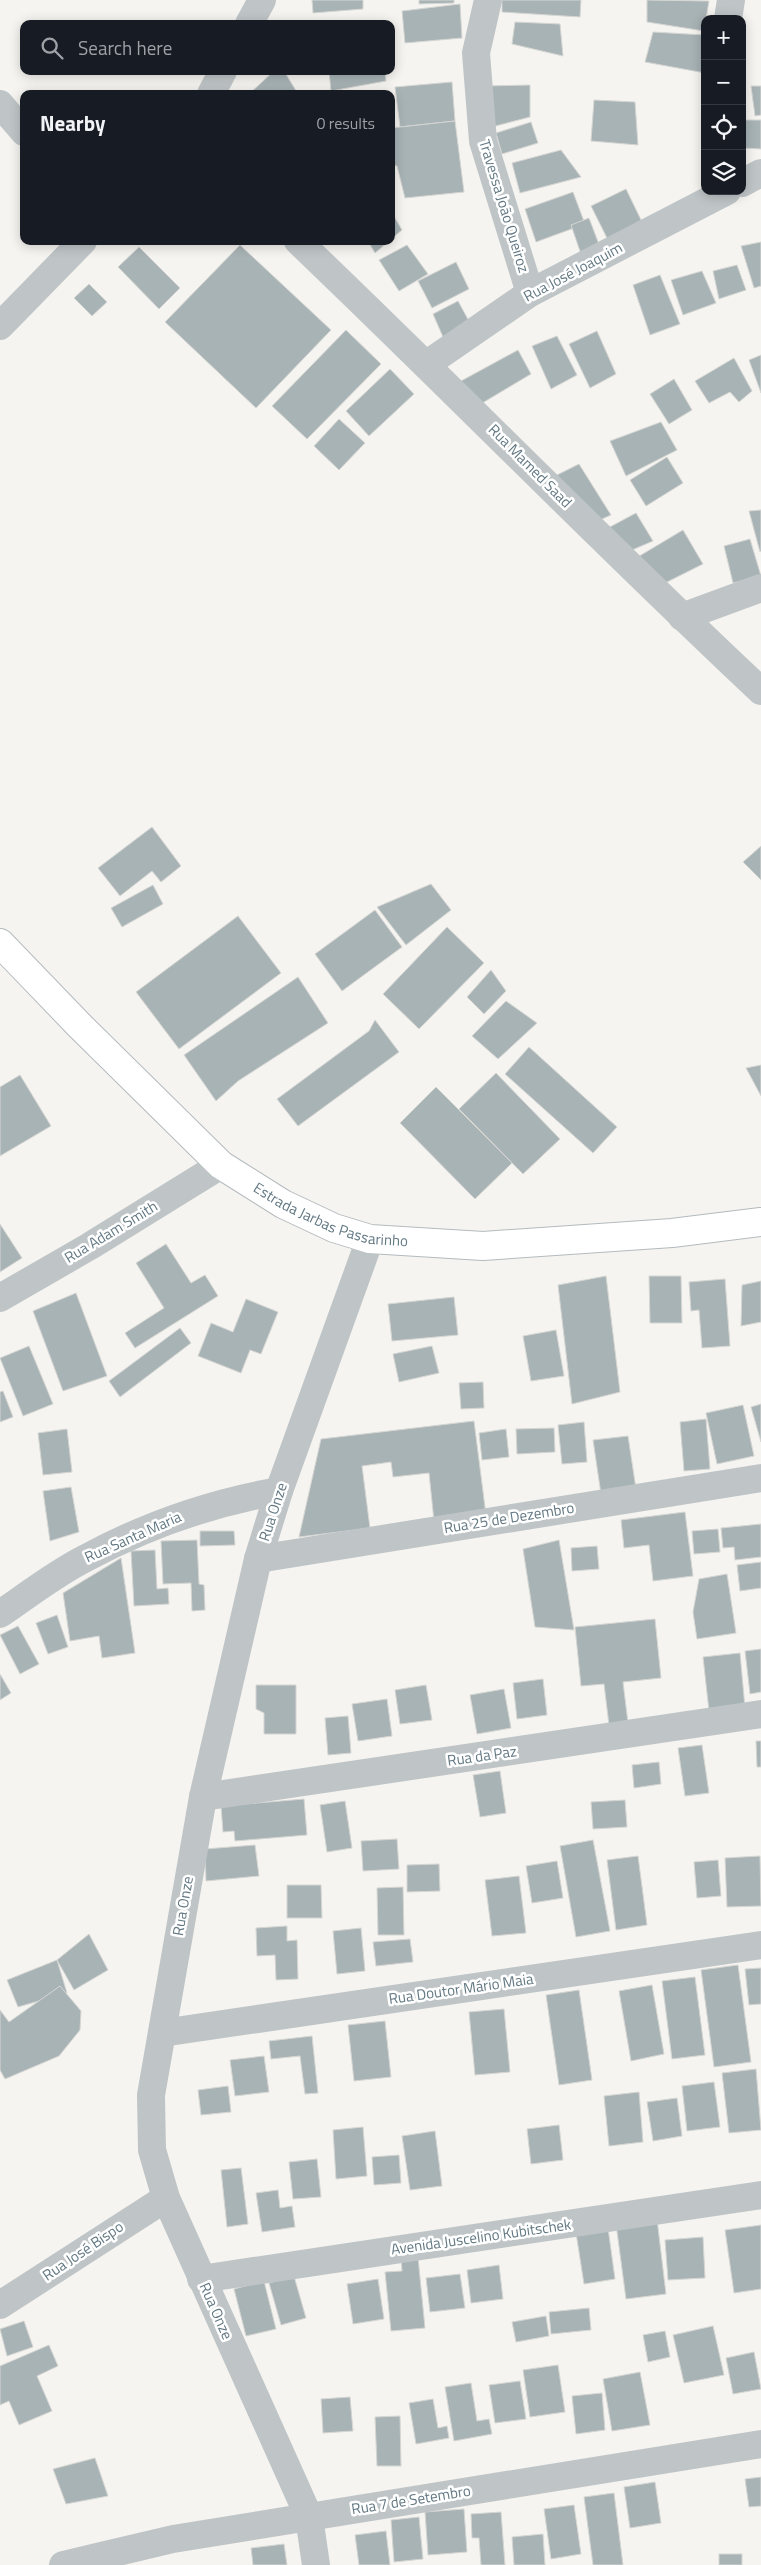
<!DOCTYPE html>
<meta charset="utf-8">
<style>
:root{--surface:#171b24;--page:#20242c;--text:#f1f3f6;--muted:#9ea1a6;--line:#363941}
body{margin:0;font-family:"Titillium Web",sans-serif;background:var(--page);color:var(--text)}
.controls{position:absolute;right:15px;top:15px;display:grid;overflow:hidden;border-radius:10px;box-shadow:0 2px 12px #0003}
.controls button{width:45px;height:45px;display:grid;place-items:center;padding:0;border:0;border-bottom:1px solid var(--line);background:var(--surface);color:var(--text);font:25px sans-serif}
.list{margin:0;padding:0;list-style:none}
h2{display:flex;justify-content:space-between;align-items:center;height:65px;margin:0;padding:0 20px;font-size:21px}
h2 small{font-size:16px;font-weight:400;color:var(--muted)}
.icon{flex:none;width:28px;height:28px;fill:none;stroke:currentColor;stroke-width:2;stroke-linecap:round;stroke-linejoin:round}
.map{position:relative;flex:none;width:761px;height:2565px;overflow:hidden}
.search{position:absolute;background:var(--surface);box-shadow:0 2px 12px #0003;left:20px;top:20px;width:375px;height:55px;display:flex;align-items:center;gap:12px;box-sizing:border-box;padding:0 18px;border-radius:10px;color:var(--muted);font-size:19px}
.panel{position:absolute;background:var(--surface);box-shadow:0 2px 12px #0003;left:20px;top:90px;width:375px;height:155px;border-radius:10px}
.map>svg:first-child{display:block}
</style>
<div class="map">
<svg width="761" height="2565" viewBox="0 0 761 2565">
<rect width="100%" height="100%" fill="#f5f4f0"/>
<!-- building -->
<g fill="#a8b3b6" stroke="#d6d6d3">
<polygon points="312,0 363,0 363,9 313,13"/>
<polygon points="419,0 454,0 454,3 419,4"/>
<polygon points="502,0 581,0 580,17 502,12"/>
<polygon points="647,0 709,1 704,31 647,22"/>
<polygon points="460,4 462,38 405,43 402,11"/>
<polygon points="515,22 560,24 563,56 512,44"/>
<polygon points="653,32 705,35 705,73 645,62"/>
<polygon points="274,71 284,71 298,94 249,94"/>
<polygon points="329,71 385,71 386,81 331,91"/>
<polygon points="452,82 455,121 400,127 395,87"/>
<polygon points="530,85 530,117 484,129 483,86"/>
<polygon points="751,86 761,86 761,115 755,116"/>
<polygon points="594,100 635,102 638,145 591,141"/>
<polygon points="742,120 761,120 761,149 743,148"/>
<polygon points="455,121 464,192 405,198 397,166 391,165 391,128"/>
<polygon points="531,122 538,143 502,154 496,133"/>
<polygon points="561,150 581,177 520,193 512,163"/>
<polygon points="626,189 643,224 608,240 591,206"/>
<polygon points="573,192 585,224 536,242 525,209"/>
<polygon points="391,211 402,230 391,239"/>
<polygon points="589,218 600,247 581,254 571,225"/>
<polygon points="368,241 389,241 375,253"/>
<polygon points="761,242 761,286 754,288 741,246"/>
<polygon points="240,245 331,330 256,408 165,322"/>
<polygon points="407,245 428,274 399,291 379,260"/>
<polygon points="139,247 180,288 159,309 118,267"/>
<polygon points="456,262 469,289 432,308 418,281"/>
<polygon points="737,265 746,290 719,299 713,271"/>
<polygon points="702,271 716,303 683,315 671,280"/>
<polygon points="660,275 680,324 650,335 633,285"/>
<polygon points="89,284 107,302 92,316 74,298"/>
<polygon points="458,301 470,323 443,337 433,314"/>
<polygon points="346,330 381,364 307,439 272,406"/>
<polygon points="597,331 616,374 590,388 569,344"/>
<polygon points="557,336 577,375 551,389 532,346"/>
<polygon points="518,350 531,374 479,405 461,381"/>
<polygon points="761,355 761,393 749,360"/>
<polygon points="734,358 752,391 739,402 730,392 709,403 695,381"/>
<polygon points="390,369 414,394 369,436 346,411"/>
<polygon points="674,379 692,410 669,424 650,394"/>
<polygon points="339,419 365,443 339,470 314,446"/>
<polygon points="661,422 677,450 626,476 610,441"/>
<polygon points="667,457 683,483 646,506 630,480"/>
<polygon points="579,464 611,515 593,523 553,477"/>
<polygon points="761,510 761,551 760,552 749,511"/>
<polygon points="636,513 653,541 625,553 608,528"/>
<polygon points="683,530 703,564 659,586 636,558"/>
<polygon points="750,539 761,576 733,583 724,546"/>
<polygon points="152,827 181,866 161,882 152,871 120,896 98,868"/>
<polygon points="761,846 761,880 743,862"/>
<polygon points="431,884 451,910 406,945 377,907"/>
<polygon points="153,885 163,904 122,927 111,908"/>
<polygon points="375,910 402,947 342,991 315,954"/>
<polygon points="238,916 281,973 179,1049 136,992"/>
<polygon points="447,927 484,963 419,1029 383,994"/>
<polygon points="491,970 506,991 484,1014 467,997"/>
<polygon points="298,977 328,1023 238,1081 216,1101 184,1055"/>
<polygon points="506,1001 537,1023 498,1059 472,1036"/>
<polygon points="375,1020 399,1052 298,1126 277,1099 369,1031"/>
<polygon points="529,1047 617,1127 593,1153 505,1074"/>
<polygon points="761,1065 761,1096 746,1068"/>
<polygon points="496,1073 560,1139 523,1174 459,1109"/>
<polygon points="20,1075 51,1126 0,1156 0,1087"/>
<polygon points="436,1087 512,1163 475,1199 400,1123"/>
<polygon points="0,1224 22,1258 0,1272"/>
<polygon points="166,1244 191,1283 205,1275 218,1296 135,1348 125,1333 164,1308 136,1263"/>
<polygon points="606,1276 620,1392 572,1404 558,1285"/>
<polygon points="649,1276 681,1276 682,1323 650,1323"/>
<polygon points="725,1279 730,1346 702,1348 699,1310 691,1311 689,1282"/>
<polygon points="761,1281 761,1322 741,1326 742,1285"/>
<polygon points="76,1293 107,1376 63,1391 33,1311"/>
<polygon points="454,1297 458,1335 392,1341 388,1304"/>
<polygon points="246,1299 278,1312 261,1354 250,1350 241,1373 198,1356 211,1323 233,1332"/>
<polygon points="180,1328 191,1343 120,1397 109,1381"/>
<polygon points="556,1330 564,1376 531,1381 523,1336"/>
<polygon points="29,1346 53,1404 23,1416 0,1358"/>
<polygon points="432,1346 439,1373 399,1382 393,1354"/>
<polygon points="483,1382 484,1408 461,1409 459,1383"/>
<polygon points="3,1391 13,1417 0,1422 0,1392"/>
<polygon points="761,1404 761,1442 751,1407"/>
<polygon points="743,1405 754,1456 717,1464 706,1413"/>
<polygon points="706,1419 710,1469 684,1471 680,1422"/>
<polygon points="474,1421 486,1515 434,1521 429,1473 393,1477 391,1462 362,1466 370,1528 299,1537 321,1439"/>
<polygon points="584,1422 587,1462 562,1464 558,1425"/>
<polygon points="554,1428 555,1452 517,1454 516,1429"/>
<polygon points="67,1429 72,1472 43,1475 38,1433"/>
<polygon points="506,1429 509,1457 482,1460 479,1433"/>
<polygon points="628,1436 636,1489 601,1494 593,1440"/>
<polygon points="71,1487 79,1532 50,1541 43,1491"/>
<polygon points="685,1512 693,1576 653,1581 649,1545 624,1548 621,1520"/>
<polygon points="761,1524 761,1557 735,1560 734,1547 723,1548 721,1528"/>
<polygon points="718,1529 720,1552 694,1554 692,1531"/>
<polygon points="200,1531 234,1531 235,1545 200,1546"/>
<polygon points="197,1540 199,1584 204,1585 205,1610 192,1611 191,1583 163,1584 161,1541"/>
<polygon points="559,1540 574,1630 535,1627 523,1549"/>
<polygon points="597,1546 599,1569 572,1571 571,1548"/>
<polygon points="155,1550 157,1589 168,1588 169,1604 134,1606 131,1551"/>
<polygon points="121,1558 135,1653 102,1658 99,1636 70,1641 63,1593"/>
<polygon points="761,1562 761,1588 740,1591 737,1565"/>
<polygon points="727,1574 736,1633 697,1639 693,1612 699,1579"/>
<polygon points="57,1615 68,1647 48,1654 36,1623"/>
<polygon points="655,1619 661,1678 623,1682 628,1723 609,1725 604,1684 581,1686 575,1627"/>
<polygon points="18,1626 39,1664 20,1674 0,1635"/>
<polygon points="761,1649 761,1692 750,1694 745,1651"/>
<polygon points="740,1653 745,1708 709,1711 703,1657"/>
<polygon points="0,1674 11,1693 0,1700"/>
<polygon points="543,1679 547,1715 517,1719 513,1683"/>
<polygon points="256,1685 296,1685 296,1734 264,1734 264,1713 256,1709"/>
<polygon points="426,1685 432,1720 400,1724 395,1690"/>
<polygon points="504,1689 511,1728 477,1734 470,1695"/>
<polygon points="387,1699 392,1736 358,1741 352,1704"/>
<polygon points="348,1716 351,1753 328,1755 325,1718"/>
<polygon points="756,1741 761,1741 761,1767 757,1767"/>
<polygon points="702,1745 709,1793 685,1796 678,1748"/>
<polygon points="659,1762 661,1784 634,1788 632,1765"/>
<polygon points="500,1771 506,1813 480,1817 473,1775"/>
<polygon points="304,1799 307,1835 235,1841 234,1831 223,1832 221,1806"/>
<polygon points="625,1800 627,1827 593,1829 591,1802"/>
<polygon points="345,1801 352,1848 327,1852 320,1805"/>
<polygon points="397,1839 399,1869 363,1871 361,1841"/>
<polygon points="593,1840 610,1931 576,1937 560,1846"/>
<polygon points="255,1845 259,1876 206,1881 205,1849"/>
<polygon points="638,1856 647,1925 616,1930 607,1860"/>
<polygon points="760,1856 761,1906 727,1907 725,1858"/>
<polygon points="718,1860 721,1896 697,1898 694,1862"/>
<polygon points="557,1861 563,1898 532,1903 526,1866"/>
<polygon points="439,1864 440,1891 407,1892 407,1865"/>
<polygon points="519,1876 526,1933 492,1936 485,1880"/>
<polygon points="287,1885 321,1885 322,1918 287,1918"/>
<polygon points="403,1887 404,1935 378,1935 377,1888"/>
<polygon points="287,1926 287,1941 297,1940 298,1979 276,1980 275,1955 257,1956 256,1928"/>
<polygon points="361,1928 365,1971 337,1974 333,1931"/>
<polygon points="89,1934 108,1970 74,1990 57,1960"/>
<polygon points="410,1939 413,1962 376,1966 373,1942"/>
<polygon points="57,1960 67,1993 18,2007 7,1980"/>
<polygon points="738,1965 751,2062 714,2067 701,1970"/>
<polygon points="761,1968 761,2004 749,2005 745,1969"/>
<polygon points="695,1977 705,2055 672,2059 662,1981"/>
<polygon points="652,1985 664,2054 631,2061 619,1991"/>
<polygon points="60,1986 81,2011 80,2030 59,2056 5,2079 0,2070 0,2010 9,2022"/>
<polygon points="579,1990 592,2080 559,2085 546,1995"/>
<polygon points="504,2009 510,2072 475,2075 469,2012"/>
<polygon points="385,2021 391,2077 354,2081 348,2025"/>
<polygon points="312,2036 318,2093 305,2094 300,2056 271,2059 269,2041"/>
<polygon points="264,2056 269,2092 235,2096 230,2060"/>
<polygon points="756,2069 761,2130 729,2133 722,2073"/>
<polygon points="714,2082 720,2127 687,2131 682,2086"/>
<polygon points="228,2086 231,2112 201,2115 198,2090"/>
<polygon points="639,2092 643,2142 609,2146 604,2096"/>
<polygon points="677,2098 682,2136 653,2141 647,2102"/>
<polygon points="559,2125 563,2160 531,2164 527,2129"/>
<polygon points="363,2127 367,2176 336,2179 333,2130"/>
<polygon points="435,2131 442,2186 410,2190 402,2136"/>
<polygon points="399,2155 401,2183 374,2185 372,2157"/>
<polygon points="317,2159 321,2197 293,2199 289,2162"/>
<polygon points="241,2168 248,2224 227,2227 221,2170"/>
<polygon points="278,2190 280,2208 292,2206 295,2227 262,2232 256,2193"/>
<polygon points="657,2219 666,2294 626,2299 616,2224"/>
<polygon points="761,2225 761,2289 734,2293 725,2230"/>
<polygon points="608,2228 615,2279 584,2284 576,2233"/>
<polygon points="703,2237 705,2278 668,2280 665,2240"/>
<polygon points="418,2257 425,2328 391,2331 385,2272 402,2271 401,2258"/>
<polygon points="499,2265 503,2299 471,2303 467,2270"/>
<polygon points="460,2274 465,2308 430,2312 426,2278"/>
<polygon points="294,2276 306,2318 281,2325 269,2283"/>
<polygon points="378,2279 384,2319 353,2324 347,2284"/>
<polygon points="264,2281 276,2329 246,2336 234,2289"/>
<polygon points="589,2308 591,2330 551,2334 549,2312"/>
<polygon points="546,2316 549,2336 516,2342 512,2322"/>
<polygon points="24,2321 33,2347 7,2356 0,2329"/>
<polygon points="713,2326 724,2375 684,2383 673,2335"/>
<polygon points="665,2331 670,2357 648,2362 643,2335"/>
<polygon points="49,2345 58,2366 37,2376 52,2411 19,2425 9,2401 0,2405 0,2366"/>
<polygon points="754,2352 761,2389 733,2394 726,2358"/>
<polygon points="558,2365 565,2412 530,2417 523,2370"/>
<polygon points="640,2372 650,2425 612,2431 603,2379"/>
<polygon points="520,2381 526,2419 495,2423 489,2385"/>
<polygon points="471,2383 477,2421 489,2419 492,2434 454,2441 445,2387"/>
<polygon points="602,2393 605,2430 576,2434 572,2396"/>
<polygon points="350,2397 353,2431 323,2433 321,2399"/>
<polygon points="433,2399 438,2428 447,2426 449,2438 416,2444 409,2403"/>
<polygon points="400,2416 401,2466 377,2466 375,2417"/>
<polygon points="95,2458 108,2496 66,2504 53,2469"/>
<polygon points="761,2477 761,2506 749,2507 745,2479"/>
<polygon points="655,2482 661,2523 630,2528 624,2487"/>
<polygon points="614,2493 623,2565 593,2565 584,2497"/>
<polygon points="574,2505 581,2554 551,2559 544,2509"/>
<polygon points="464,2509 467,2552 428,2555 425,2512"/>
<polygon points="501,2512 505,2565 481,2565 479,2538 472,2538 471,2514"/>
<polygon points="419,2517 423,2559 394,2562 391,2520"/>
<polygon points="386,2531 390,2565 359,2565 355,2535"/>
<polygon points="543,2534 545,2565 514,2565 512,2537"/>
<polygon points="284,2544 287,2565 253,2565 251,2548"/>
<rect x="719" y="2554" width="23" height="11"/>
</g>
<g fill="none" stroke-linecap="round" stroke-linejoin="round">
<defs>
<g id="secondary">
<path id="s1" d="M0,943L79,1025L221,1165L283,1204L334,1228L370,1239L483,1246L672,1233L761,1222"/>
</g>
</defs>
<!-- secondary casing -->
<use href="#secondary" stroke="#b4babe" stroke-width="30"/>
<!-- street -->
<g stroke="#bfc5c7" stroke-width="28">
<polyline points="488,0 476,53 483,141 530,293"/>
<polyline points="728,19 731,0"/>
<polyline points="249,24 262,0"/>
<polyline points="211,94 223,71"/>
<polyline points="0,104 24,132"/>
<polyline points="742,183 761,173"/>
<path d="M298,241C454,390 604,544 761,691"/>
<polyline points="0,326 83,241"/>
<polyline points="427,364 530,293 727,191"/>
<polyline points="682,617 761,588"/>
<polyline points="0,1298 90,1246 221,1165"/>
<polyline points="258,1559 761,1478"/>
<path d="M0,1614C28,1595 56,1573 86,1558C147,1525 210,1503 279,1491"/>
<polyline points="203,1797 761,1714"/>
<polyline points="162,2033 761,1945"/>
<polyline points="201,2279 761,2195"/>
<polyline points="0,2305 166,2198"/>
<polyline points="63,2565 173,2539 761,2444"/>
<polyline points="316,2565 309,2517 166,2198 152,2150 151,2095 203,1797 258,1559 279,1491 370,1239"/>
</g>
<!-- secondary -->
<use href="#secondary" stroke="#fff" stroke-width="28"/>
</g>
<g text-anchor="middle" stroke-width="5" stroke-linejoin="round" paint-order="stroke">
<!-- street labels -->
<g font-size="15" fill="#627883" stroke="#fff">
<text transform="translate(504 206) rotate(73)" y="5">Travessa João Queiroz</text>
<text transform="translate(573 272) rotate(-28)" y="5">Rua José Joaquim</text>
<text transform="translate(530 466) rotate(45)" y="5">Rua Mamed Saad</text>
<text dy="5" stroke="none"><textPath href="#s1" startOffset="436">Estrada Jarbas Passarinho</textPath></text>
<text transform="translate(111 1232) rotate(-31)" y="5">Rua Adam Smith</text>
<text transform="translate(273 1512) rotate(-72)" y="5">Rua Onze</text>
<text transform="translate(509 1518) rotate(-9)" y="5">Rua 25 de Dezembro</text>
<text transform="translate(133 1537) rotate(-24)" y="5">Rua Santa Maria</text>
<text transform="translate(482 1756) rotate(-8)" y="5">Rua da Paz</text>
<text transform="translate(183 1906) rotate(-80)" y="5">Rua Onze</text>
<text transform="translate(461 1989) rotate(-8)" y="5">Rua Doutor Mário Maia</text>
<text transform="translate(481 2237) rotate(-8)" y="5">Avenida Juscelino Kubitschek</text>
<text transform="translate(83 2251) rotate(-34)" y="5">Rua José Bispo</text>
<text transform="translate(216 2311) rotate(66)" y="5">Rua Onze</text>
<text transform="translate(411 2500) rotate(-9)" y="5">Rua 7 de Setembro</text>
</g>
</g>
</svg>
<div class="controls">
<button>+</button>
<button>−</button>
<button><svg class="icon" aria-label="locate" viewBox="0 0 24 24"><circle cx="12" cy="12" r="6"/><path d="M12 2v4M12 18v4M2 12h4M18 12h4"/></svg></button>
<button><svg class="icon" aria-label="layers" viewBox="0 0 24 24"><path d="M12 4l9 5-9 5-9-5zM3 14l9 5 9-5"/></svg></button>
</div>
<div class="search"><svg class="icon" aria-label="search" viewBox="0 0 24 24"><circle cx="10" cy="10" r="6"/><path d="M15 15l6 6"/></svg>Search here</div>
<section class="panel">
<h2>Nearby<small>0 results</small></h2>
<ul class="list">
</ul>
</section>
</div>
